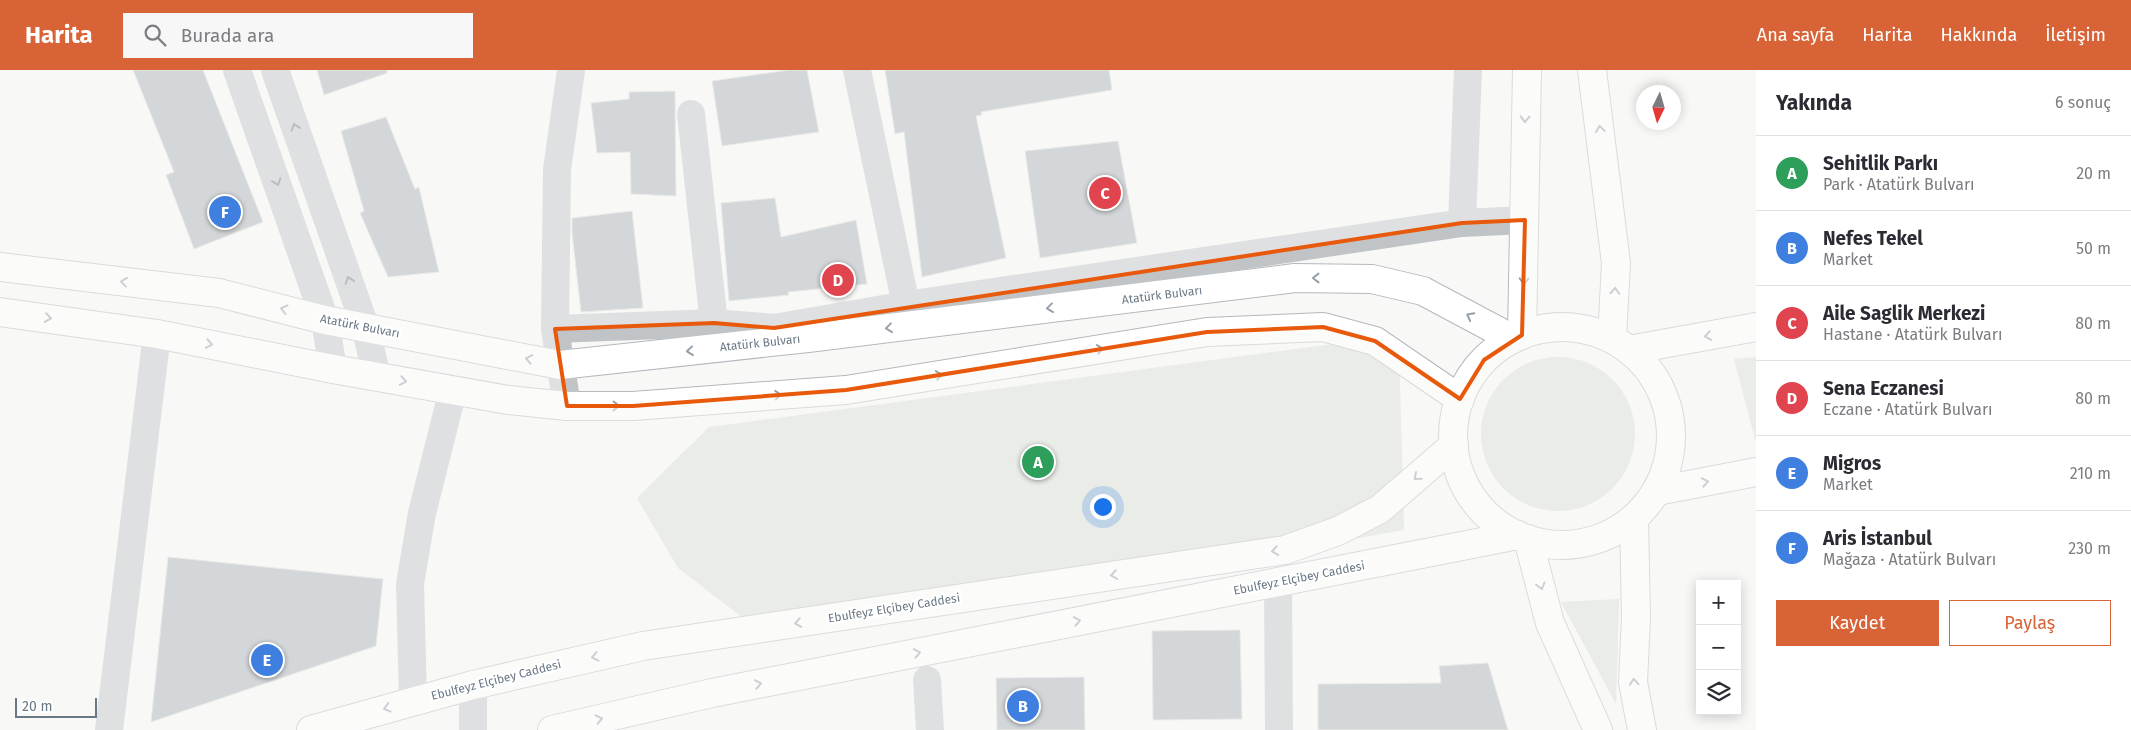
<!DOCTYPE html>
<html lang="tr">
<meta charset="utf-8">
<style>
:root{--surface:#fff;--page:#f7f7f7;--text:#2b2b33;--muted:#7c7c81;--line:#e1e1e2;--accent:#d86336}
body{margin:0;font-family:"Fira Sans",sans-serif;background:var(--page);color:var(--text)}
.controls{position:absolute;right:15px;bottom:15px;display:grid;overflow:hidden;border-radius:0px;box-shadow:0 2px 12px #0003}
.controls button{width:45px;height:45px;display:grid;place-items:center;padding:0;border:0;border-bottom:1px solid var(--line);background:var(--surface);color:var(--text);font:25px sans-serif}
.compass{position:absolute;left:1636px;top:15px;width:45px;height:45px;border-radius:50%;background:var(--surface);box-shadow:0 2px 12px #0003;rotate:185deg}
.scale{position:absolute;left:15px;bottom:12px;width:82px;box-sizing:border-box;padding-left:5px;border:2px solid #6a7885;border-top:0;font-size:14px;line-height:18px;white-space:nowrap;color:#6a7885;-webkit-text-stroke:4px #fff;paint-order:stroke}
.you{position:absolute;left:1102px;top:436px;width:18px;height:18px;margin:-12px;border:4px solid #fff;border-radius:50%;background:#1a73e8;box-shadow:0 0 0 8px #1a73e833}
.badge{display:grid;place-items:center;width:32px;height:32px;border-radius:50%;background:var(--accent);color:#fff;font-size:16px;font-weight:700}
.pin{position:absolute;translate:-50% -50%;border:2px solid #fff;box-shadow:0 1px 5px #0006}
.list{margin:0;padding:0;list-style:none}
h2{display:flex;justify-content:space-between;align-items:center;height:65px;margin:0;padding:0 20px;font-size:21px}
h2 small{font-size:16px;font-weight:400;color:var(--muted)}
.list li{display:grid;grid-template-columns:32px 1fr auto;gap:15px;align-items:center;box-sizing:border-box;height:75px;padding:0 20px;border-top:1px solid var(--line)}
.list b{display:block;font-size:19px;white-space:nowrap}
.list p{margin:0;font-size:16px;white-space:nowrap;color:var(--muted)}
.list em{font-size:16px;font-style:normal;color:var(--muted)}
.actions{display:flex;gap:10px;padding:15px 20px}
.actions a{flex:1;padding:11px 0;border:1px solid var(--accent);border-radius:0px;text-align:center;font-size:18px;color:var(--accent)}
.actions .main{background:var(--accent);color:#fff}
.icon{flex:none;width:28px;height:28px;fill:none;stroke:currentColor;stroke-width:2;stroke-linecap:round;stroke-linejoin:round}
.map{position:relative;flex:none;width:1756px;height:660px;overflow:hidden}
header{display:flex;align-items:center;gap:30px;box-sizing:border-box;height:70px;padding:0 25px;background:var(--accent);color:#fff}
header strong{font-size:24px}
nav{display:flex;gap:28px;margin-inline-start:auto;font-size:18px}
.search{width:350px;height:45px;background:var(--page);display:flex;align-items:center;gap:12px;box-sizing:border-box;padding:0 18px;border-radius:0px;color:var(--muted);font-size:19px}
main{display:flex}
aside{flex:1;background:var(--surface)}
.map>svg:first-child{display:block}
</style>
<header>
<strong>Harita</strong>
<div class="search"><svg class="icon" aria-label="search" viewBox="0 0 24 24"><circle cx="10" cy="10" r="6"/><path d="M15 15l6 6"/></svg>Burada ara</div>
<nav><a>Ana sayfa</a><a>Harita</a><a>Hakkında</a><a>İletişim</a></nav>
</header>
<main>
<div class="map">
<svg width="1756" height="660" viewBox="0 0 1756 660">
<rect width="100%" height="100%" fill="#f8f8f6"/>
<!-- green -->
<g fill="#d8ddd6">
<polygon points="1333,274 1399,279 1404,460 815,564 755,557 678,498 637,428 709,357"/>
<polygon points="1756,287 1756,373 1734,289"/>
<circle cx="1558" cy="364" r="77"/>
<polygon points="1619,529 1616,634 1561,532"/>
</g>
<!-- building -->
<g fill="#a8afb5" stroke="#dadad8">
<polygon points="133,0 203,0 263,152 194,179 166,105 174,102"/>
<polygon points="317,0 387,0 387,3 324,25"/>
<polygon points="789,0 807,0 819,62 722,76 712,11"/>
<polygon points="885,0 1109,0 1112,20 981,42 982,45 976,46 1006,188 922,207 904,62 895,64"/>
<polygon points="675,21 676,126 631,124 630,82 597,83 591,33 629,29 629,22"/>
<polygon points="386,47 415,119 419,117 439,202 388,207 360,143 364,141 341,61"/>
<polygon points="1118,71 1137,173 1040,188 1025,81"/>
<polygon points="775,128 781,167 856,150 867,214 788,222 789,225 729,231 721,133"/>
<polygon points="632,141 643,238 581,242 572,163 572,148"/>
<polygon points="168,487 383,509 376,576 151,652"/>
<polygon points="1240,560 1242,649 1153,650 1152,561"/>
<polygon points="1488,593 1508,660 1318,660 1318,614 1441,613 1439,596"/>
<polygon points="1084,607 1085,660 997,660 996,608"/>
</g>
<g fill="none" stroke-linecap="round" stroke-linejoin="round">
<defs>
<g id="secondary">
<polyline points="1592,0 1616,193 1612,269"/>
<polyline points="1522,265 1527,0"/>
<polyline points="1634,449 1636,548 1633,612 1642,660"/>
<polyline points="1528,469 1550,553 1598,660"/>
<polyline points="311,660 473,615 643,576 1285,480 1338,461 1380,439 1454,375"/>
<polyline points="552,660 712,623 1518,465"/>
</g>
<g id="primary">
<polyline points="0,197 219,223 325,250 560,295 808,268 1295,208 1372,209 1423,221 1513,269"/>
<polyline points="0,242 157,264 333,299 508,330 567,336 633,336 846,320 1207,262 1323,257 1375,271 1460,329"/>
<circle cx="1562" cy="366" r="109"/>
<polyline points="1629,280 1756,257"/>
<polyline points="1657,421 1756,402"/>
</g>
</defs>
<!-- secondary casing -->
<use href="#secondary" stroke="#b5b9be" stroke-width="30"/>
<!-- primary casing -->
<use href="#primary" stroke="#b4b8bc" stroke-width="30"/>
<!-- street -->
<g stroke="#c0c4c7" stroke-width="28">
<polyline points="237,0 325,250 333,299"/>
<polyline points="275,0 365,256 377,307"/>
<polyline points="857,0 906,235"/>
<polyline points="691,44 714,253"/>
<polyline points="1462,153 1468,0"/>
<polyline points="555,259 714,253 774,258 906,235 1462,153 1525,150"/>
<polyline points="567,336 555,259 557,100 571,0"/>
<polyline points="1278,512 1279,660"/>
<polyline points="927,610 930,660"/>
<polyline points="413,631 410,514 422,443 453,320"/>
<polyline points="109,660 157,264"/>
<polyline points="473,660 473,615"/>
</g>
<!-- secondary -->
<use href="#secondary" stroke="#fff" stroke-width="28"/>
<!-- primary -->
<use href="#primary" stroke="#fff" stroke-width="28"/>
</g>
<!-- one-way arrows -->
<defs><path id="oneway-chevron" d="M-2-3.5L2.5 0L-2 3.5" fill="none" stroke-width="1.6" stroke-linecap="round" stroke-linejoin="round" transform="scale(1.25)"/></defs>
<g stroke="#97a0aa">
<use href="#oneway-chevron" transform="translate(1525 49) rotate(92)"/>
<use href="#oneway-chevron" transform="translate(1600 59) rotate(-98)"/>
<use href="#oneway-chevron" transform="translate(1316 208) rotate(-180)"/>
<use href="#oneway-chevron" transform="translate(1524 211) rotate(92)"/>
<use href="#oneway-chevron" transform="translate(124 212) rotate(-173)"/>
<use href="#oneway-chevron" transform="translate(1615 221) rotate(-87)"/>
<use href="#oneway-chevron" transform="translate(1050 238) rotate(173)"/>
<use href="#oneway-chevron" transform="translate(284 239) rotate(-166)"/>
<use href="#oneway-chevron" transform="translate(1470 246) rotate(-152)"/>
<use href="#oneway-chevron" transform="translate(48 248) rotate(8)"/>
<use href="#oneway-chevron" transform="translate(889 258) rotate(173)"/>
<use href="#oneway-chevron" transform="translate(1708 266) rotate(170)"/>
<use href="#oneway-chevron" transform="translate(209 274) rotate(11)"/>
<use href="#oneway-chevron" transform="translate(1100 279) rotate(-9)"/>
<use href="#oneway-chevron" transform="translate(690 281) rotate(174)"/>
<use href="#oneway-chevron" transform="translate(529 289) rotate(-169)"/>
<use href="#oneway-chevron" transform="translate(939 305) rotate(-9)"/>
<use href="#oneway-chevron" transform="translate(403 311) rotate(10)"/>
<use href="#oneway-chevron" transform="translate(778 325) rotate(-4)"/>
<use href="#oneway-chevron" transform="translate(616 336) rotate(1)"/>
<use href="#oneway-chevron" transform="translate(1417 407) rotate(139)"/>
<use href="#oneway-chevron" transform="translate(1705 412) rotate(-11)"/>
<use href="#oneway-chevron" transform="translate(1275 481) rotate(171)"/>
<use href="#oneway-chevron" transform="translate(1114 505) rotate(171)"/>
<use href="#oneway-chevron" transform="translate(1541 516) rotate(75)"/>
<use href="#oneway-chevron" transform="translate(1077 551) rotate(-11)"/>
<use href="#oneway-chevron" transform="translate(798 553) rotate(171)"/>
<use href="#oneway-chevron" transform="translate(917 583) rotate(-11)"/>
<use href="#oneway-chevron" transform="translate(595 587) rotate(167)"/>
<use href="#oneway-chevron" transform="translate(1634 612) rotate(-94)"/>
<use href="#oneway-chevron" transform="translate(758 614) rotate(-11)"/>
<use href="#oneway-chevron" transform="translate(387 638) rotate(165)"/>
<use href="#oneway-chevron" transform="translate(599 649) rotate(-13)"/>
</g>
<g stroke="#6a7885">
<use href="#oneway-chevron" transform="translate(295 57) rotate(-109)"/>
<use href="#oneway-chevron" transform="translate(277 112) rotate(71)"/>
<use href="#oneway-chevron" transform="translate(349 210) rotate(-109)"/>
</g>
<!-- marked area -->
<path d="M0 0H1756V660H0ZM1525,150L1522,265L1484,290L1460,329L1375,271L1323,257L1207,262L846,320L633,336H567L555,259L714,253L774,258L1462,153Z" fill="#f8f8f6" fill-opacity=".55" fill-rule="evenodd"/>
<path fill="none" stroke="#e8590c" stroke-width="4" stroke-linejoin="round" d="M1525,150L1522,265L1484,290L1460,329L1375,271L1323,257L1207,262L846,320L633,336H567L555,259L714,253L774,258L1462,153Z"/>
<g text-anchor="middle" stroke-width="5" stroke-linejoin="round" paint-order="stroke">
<!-- street labels -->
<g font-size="12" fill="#6a7885" stroke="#fff">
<text transform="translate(1162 225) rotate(-7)" y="4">Atatürk Bulvarı</text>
<text transform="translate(360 256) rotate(11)" y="4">Atatürk Bulvarı</text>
<text transform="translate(760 273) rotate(-6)" y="4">Atatürk Bulvarı</text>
<text transform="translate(1299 508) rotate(-11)" y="4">Ebulfeyz Elçibey Caddesi</text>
<text transform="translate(894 538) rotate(-9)" y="4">Ebulfeyz Elçibey Caddesi</text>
<text transform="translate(496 610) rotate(-14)" y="4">Ebulfeyz Elçibey Caddesi</text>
</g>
</g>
</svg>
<div class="controls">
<button>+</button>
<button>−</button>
<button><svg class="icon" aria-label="layers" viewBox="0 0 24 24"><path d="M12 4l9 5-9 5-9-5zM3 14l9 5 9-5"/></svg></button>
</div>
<svg class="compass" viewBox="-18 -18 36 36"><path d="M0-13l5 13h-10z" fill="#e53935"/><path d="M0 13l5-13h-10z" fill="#7c7c81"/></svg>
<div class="scale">20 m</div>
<div class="you"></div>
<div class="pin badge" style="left:1038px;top:392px;background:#2e9e5b">A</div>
<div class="pin badge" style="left:1023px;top:636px;background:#3f7fe0">B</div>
<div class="pin badge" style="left:1105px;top:123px;background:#e0444e">C</div>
<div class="pin badge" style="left:838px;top:210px;background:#e0444e">D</div>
<div class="pin badge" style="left:267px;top:590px;background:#3f7fe0">E</div>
<div class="pin badge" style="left:225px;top:142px;background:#3f7fe0">F</div>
</div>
<aside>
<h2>Yakında<small>6 sonuç</small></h2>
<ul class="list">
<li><span class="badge" style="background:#2e9e5b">A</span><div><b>Sehitlik Parkı</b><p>Park · Atatürk Bulvarı</p></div><em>20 m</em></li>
<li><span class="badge" style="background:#3f7fe0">B</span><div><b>Nefes Tekel</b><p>Market</p></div><em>50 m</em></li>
<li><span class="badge" style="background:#e0444e">C</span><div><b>Aile Saglik Merkezi</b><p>Hastane · Atatürk Bulvarı</p></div><em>80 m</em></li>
<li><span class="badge" style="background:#e0444e">D</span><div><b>Sena Eczanesi</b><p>Eczane · Atatürk Bulvarı</p></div><em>80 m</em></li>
<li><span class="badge" style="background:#3f7fe0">E</span><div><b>Migros</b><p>Market</p></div><em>210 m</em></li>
<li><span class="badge" style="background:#3f7fe0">F</span><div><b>Aris İstanbul</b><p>Mağaza · Atatürk Bulvarı</p></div><em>230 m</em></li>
</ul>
<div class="actions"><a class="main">Kaydet</a><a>Paylaş</a></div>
</aside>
</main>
